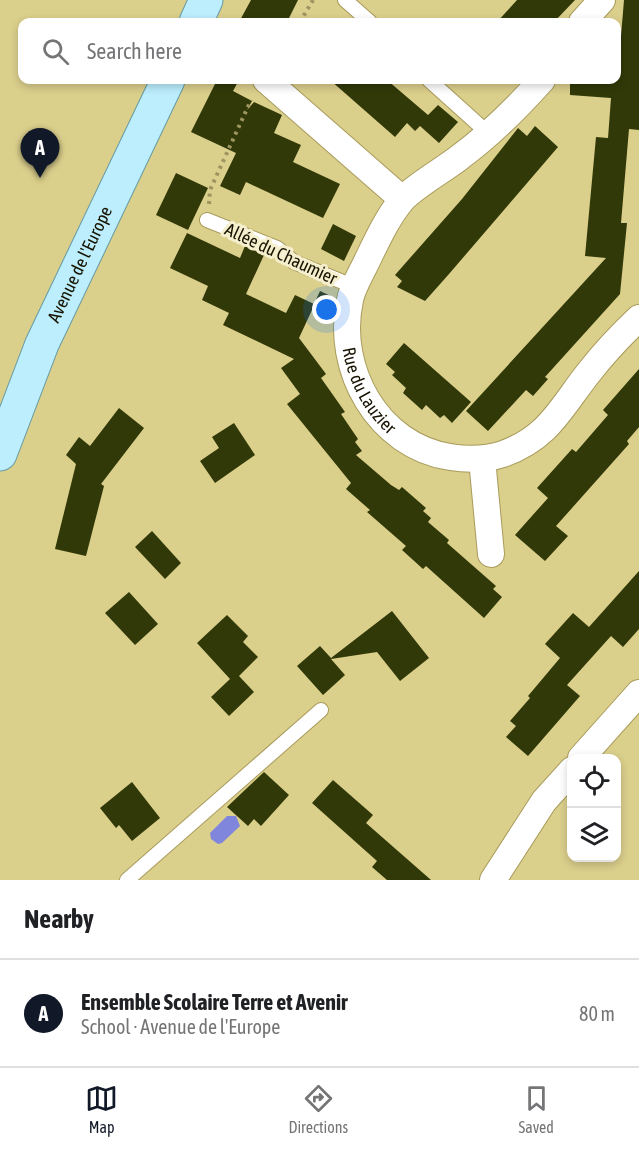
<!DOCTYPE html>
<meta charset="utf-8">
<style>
:root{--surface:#fff;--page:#f2f2f2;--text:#202124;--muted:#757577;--line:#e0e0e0;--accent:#111827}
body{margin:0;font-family:"Asap Condensed",sans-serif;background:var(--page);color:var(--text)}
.controls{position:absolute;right:18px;bottom:18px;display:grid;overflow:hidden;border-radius:12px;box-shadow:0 3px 9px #0003}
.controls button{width:54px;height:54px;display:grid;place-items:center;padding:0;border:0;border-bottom:2px solid var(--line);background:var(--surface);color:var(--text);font:30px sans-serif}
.you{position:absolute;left:327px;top:310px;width:21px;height:21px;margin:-15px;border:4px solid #fff;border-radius:50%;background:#1a73e8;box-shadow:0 0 0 9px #1a73e833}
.badge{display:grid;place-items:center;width:39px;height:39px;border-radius:50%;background:var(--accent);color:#fff;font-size:20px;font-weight:700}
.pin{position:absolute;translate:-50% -50px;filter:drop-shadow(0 2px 3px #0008)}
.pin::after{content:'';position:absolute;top:32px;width:21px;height:18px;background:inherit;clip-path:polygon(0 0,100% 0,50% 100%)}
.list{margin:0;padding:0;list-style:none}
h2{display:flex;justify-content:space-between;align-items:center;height:78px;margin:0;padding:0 24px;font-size:26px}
h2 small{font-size:20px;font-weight:400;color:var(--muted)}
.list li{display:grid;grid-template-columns:39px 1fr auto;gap:18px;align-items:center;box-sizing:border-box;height:108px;padding:0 24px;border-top:2px solid var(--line)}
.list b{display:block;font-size:22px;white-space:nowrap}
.list p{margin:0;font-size:20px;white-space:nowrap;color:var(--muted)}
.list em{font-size:20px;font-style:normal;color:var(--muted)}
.icon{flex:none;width:33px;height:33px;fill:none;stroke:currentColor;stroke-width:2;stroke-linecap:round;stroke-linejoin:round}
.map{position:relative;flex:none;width:639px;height:880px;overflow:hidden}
.search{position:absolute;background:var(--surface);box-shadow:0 3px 9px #0003;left:18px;right:18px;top:18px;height:66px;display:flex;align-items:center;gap:15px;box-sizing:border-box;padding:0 21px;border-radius:12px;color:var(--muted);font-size:22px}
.sheet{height:186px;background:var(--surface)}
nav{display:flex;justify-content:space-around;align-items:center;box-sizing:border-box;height:84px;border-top:2px solid var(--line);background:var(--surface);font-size:16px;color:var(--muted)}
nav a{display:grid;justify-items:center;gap:3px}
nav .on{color:var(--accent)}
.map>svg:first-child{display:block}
</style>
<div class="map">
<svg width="639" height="880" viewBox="0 0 639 880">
<rect width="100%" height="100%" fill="#dbcf8c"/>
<!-- water -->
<polygon fill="#8086dc" points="227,816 236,816 240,826 222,843 218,844 211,839 210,833"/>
<!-- building -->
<g fill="#313908">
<polygon points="251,0 298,0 287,22 239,22"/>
<polygon points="517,0 575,0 554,22 497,22"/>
<polygon points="624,0 639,0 639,130 629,129 621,223 627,223 620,294 545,377 548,379 533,396 526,390 488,431 466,411 606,258 585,256 596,137 608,138 611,98 570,95 570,80 616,80 616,36 621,36"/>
<polygon points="217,80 239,80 233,91 252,101 247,110 254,102 282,115 274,133 301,145 293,162 340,184 323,218 246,182 240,195 220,186 236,153 191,132"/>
<polygon points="330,80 387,80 428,115 438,105 458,122 439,143 420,126 415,131 407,123 395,137"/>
<polygon points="535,126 558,147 449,274 425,301 397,287 402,281 395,275 462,199 518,128 527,136"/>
<polygon points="176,173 208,188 188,230 156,215"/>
<polygon points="333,224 356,236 344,261 321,249"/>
<polygon points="187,233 240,258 245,246 264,255 246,294 286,313 295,295 314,304 320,291 335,298 331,319 312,310 299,338 326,374 321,378 345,412 341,414 358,439 355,442 362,451 356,455 391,485 399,490 402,487 426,508 423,511 431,518 428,522 449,540 447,543 496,586 493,589 502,597 484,618 426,566 423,569 402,550 406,546 367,512 370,510 346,489 351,483 287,404 300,394 281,368 294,359 223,325 229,313 202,300 208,286 170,268"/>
<polygon points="404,343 471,402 452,423 444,415 440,418 426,405 422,410 403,393 406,388 392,375 395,372 386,364"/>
<polygon points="639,369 639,427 627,441 629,444 556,526 568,536 545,561 515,535 548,498 537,488 572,449 576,452 608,415 603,410"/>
<polygon points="119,408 144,428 101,484 104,486 86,556 55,549 76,464 66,455 79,437 90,446"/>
<polygon points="234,423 255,455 215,483 200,461 219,448 212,437"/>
<polygon points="152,531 181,563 165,579 135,547"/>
<polygon points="639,571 639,629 623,647 611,636 567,685 580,696 528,756 506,737 516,726 510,721 530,698 528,696 560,658 545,644 573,613 589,627"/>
<polygon points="129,592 158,624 135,645 105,613"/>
<polygon points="392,611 429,658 400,681 377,652 331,659 345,675 323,695 297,666 320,646 331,658"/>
<polygon points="227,615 248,636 243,642 258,657 239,676 254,692 229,716 211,697 230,679 197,643"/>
<polygon points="264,772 289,795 261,826 254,819 248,826 227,807"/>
<polygon points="333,780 373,815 366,823 431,880 387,880 372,867 377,861 312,803"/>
<polygon points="132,782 160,818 132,841 119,825 116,828 100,808"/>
</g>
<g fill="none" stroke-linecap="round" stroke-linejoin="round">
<defs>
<g id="lane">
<polyline points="345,0 370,22"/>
<polyline points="429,80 489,134"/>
<polyline points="207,220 277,248 294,262 355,287"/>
<polyline points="127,880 321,710"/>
</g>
<g id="street">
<polyline points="582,22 602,0"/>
<polyline points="266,80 402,199"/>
<path id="s1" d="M542,80C517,108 491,134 460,157C445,169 413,187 402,200C386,219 375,245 364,267C359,277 352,289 350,300C335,369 378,446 450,457C469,460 485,460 503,454C550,437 561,407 590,371C605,352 621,335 639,318"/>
<polyline points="482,459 491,554"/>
<polyline points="581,758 639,693"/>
<polyline points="493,880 544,801 572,770"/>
</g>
<g id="primary">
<polyline points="196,22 206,0"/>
<path id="s2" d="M0,454L42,344L168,80"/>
</g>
</defs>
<!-- lane casing -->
<use href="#lane" stroke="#a89b5b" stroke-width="16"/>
<!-- street casing -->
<use href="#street" stroke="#a89b5b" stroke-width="28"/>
<!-- primary casing -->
<use href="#primary" stroke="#669aa3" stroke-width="35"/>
<!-- path -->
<g stroke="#9d9460" stroke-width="4" stroke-dasharray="3 4.5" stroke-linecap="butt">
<polyline points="300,22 313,0"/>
<polyline points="209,204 210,190 251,100"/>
</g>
<!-- lane -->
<use href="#lane" stroke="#fff" stroke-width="14"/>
<!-- street -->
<use href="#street" stroke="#fff" stroke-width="26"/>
<!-- primary -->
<use href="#primary" stroke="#bceefd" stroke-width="33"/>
</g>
<g text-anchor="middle" stroke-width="6" stroke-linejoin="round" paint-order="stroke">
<!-- street labels -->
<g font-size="18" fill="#181300" stroke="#f5efce">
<text transform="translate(281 254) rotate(25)" y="6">Allée du Chaumier</text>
<text dy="6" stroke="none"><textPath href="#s2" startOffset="206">Avenue de l'Europe</textPath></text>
<text dy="6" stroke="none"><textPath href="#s1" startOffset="394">Rue du Lauzier</textPath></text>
</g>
</g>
</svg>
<div class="controls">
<button><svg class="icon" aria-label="locate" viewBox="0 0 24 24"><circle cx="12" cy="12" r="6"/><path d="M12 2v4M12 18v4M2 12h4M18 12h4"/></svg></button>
<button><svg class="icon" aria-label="layers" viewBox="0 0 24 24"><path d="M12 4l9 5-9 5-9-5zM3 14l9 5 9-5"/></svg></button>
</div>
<div class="you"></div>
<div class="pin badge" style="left:40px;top:178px">A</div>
<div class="search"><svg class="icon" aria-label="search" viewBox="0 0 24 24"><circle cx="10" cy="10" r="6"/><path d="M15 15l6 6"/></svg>Search here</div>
</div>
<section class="sheet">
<h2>Nearby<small></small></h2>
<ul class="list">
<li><span class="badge">A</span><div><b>Ensemble Scolaire Terre et Avenir</b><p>School · Avenue de l'Europe</p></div><em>80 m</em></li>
</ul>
</section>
<nav>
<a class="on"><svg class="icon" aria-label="map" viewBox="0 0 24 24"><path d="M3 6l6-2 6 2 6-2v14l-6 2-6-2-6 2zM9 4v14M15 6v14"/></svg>Map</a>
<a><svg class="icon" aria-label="directions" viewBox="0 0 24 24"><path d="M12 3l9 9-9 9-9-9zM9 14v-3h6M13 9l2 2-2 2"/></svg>Directions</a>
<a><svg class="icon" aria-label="saved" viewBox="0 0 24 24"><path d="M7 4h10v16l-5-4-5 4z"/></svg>Saved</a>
</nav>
